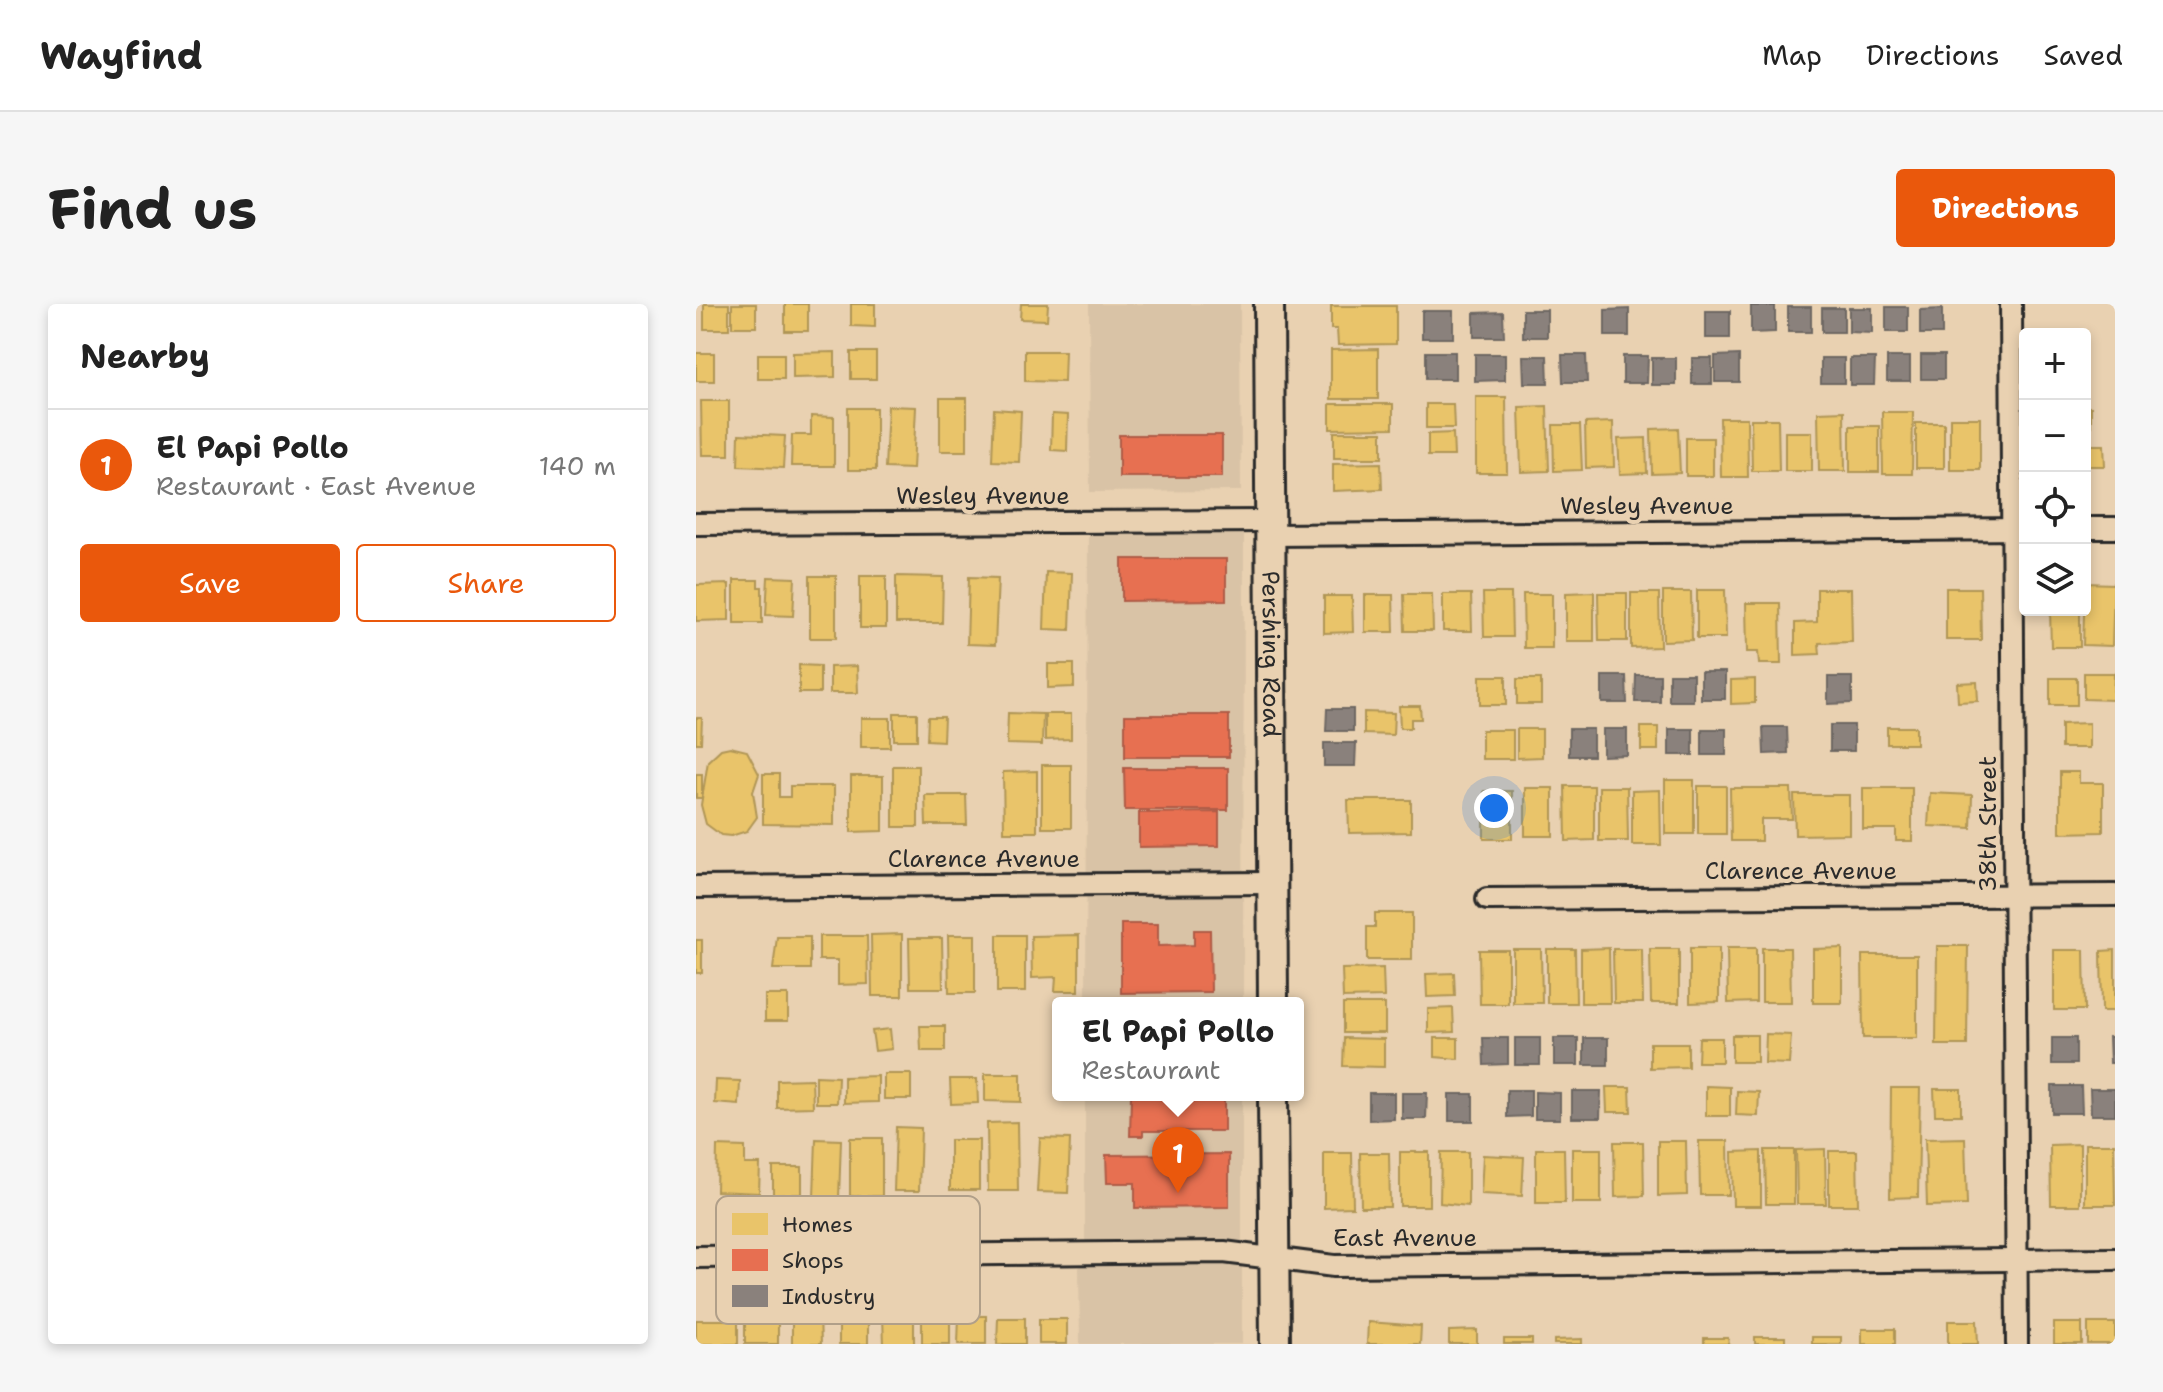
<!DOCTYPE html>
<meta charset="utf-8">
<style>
:root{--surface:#fff;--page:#f6f6f6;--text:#222;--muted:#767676;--line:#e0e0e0;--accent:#ea580c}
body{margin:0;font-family:"Shantell Sans",sans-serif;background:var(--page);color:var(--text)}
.controls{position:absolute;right:24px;top:24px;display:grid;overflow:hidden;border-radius:8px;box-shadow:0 4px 12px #0003}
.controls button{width:72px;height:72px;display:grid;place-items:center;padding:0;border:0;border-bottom:2px solid var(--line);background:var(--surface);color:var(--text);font:40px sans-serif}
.you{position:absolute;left:798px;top:504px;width:28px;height:28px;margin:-20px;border:6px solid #fff;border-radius:50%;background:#1a73e8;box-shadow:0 0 0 12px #1a73e833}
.badge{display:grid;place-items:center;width:52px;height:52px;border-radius:50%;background:var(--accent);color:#fff;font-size:26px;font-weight:700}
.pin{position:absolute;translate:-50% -66px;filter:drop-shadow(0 2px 4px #0008)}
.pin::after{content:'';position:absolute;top:42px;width:28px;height:24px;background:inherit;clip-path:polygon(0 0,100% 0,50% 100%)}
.popup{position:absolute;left:356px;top:693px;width:252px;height:104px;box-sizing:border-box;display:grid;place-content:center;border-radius:8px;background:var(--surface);filter:drop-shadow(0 2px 6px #0005);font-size:26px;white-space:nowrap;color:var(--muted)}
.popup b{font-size:30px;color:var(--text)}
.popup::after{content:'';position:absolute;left:50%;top:100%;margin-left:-16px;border:16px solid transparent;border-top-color:var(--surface)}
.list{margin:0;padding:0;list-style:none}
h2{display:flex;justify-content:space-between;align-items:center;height:104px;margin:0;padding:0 32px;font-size:34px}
h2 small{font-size:26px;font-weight:400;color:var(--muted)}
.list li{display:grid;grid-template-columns:52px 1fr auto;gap:24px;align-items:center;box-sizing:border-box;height:112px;padding:0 32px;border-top:2px solid var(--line)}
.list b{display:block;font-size:30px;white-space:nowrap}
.list p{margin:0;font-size:26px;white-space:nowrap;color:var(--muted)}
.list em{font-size:26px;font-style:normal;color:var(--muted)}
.actions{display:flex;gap:16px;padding:24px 32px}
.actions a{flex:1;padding:18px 0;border:2px solid var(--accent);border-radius:8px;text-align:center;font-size:28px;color:var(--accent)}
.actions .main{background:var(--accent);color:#fff}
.icon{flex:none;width:44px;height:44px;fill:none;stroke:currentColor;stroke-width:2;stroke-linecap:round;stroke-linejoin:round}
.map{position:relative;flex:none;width:1419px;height:1040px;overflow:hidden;border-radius:8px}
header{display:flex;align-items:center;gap:48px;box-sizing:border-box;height:112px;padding:0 40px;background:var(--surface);border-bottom:2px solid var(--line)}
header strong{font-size:38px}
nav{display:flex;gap:44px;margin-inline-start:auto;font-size:28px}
.intro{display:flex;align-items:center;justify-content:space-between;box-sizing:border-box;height:192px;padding:0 48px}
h1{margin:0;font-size:56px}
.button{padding:20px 36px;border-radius:8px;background:var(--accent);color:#fff;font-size:28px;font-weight:700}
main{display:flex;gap:48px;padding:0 48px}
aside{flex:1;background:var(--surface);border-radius:8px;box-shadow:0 4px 12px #0003}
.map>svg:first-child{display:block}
</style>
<header>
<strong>Wayfind</strong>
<nav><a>Map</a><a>Directions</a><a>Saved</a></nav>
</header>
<div class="intro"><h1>Find us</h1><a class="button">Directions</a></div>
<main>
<aside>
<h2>Nearby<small></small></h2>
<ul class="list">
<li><span class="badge">1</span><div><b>El Papi Pollo</b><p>Restaurant · East Avenue</p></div><em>140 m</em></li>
</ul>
<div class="actions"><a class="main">Save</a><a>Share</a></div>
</aside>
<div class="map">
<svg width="1419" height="1040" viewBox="0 0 1419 1040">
<rect width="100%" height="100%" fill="#e9d1b1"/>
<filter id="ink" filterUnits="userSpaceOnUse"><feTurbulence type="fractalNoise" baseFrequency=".0125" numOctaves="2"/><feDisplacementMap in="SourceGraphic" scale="16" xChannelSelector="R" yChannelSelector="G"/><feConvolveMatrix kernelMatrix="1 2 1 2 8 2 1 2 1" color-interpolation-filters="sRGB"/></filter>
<g filter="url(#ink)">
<!-- built -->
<g fill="#d9c3a6">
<polygon points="393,0 544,0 545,187 394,188"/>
<polygon points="392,228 548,229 547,699 390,699"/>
<polygon points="389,791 546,791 546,1040 384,1040 383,964 389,956"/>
</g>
<!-- homes -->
<g fill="#e9c46a" stroke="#b09657" stroke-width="2">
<rect x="8" y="0" width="25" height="25"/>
<rect x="36" y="0" width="24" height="23"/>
<rect x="89" y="0" width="23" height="27"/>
<polygon points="155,0 179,0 179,23 155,22"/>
<polygon points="325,0 352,0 351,16 324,15"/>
<polygon points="635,2 700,2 700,40 642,41 641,25 635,25"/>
<polygon points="682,45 682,95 635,95 635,46"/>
<polygon points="329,47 369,47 368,78 329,77"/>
<polygon points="139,48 139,73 97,74 97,49"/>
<rect x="155" y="48" width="25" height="27"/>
<rect x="0" y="49" width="18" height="28"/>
<rect x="62" y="50" width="26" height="25"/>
<polygon points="780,93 810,93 811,169 780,169"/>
<rect x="244" y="94" width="27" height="53"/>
<polygon points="5,97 33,97 33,151 6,151"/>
<polygon points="634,100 697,100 697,124 634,125"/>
<polygon points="730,100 757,100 758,124 730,124"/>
<polygon points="192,102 220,103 217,165 189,164"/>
<polygon points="851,102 853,167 825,168 823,103"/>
<polygon points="1389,103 1395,103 1395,141 1408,141 1409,162 1389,162"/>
<rect x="152" y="104" width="28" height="62"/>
<polygon points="298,105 325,107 323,158 296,157"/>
<polygon points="1148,107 1149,167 1123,167 1122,108"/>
<polygon points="1186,108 1217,108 1216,170 1187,170"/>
<polygon points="356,110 372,111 371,147 355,146"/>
<polygon points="115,112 138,113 138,162 95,162 96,131 115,131"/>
<polygon points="1024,114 1051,114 1052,173 1025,173"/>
<rect x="1254" y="114" width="30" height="52"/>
<polygon points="1055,115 1082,115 1083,167 1056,167"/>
<polygon points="917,118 918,163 890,164 889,119"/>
<rect x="1220" y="119" width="28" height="45"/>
<polygon points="857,121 884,121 886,166 858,167"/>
<rect x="1154" y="122" width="29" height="46"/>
<polygon points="982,124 984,169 956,170 955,125"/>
<rect x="638" y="128" width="48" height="26"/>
<rect x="1089" y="128" width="27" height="39"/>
<polygon points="757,129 758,152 732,152 732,130"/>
<polygon points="43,130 89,132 87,164 42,162"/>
<polygon points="950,134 951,169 924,170 922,135"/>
<rect x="990" y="134" width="27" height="38"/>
<polygon points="685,159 686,185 637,187 637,160"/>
<polygon points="350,268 376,269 374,326 348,325"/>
<rect x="114" y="272" width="26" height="62"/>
<rect x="164" y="272" width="26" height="52"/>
<polygon points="200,272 247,273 246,319 200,319"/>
<polygon points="72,273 99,274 97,312 70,311"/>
<polygon points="273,273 302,274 299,341 271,340"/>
<polygon points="38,276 62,276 62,283 66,283 66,319 38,319"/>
<polygon points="1389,279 1418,280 1416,342 1387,341"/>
<polygon points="33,280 33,316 0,317 0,281"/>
<polygon points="1250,284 1284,284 1285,336 1250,336"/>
<polygon points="1121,285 1155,285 1156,338 1123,339 1124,350 1099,351 1099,319 1121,318"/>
<polygon points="1001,286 1029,286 1030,334 1001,334"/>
<polygon points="898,288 898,337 870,337 870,289"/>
<polygon points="967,288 995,288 996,336 967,337"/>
<polygon points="787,289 815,289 816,333 788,333"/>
<polygon points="902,289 931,289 931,337 903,337"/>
<polygon points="935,289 963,289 964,343 935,344"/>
<polygon points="708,290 736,290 737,327 709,327"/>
<polygon points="747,290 775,290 776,327 747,327"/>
<polygon points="827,290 856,290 856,344 828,344"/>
<polygon points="669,291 697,291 698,328 669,328"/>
<polygon points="628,292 656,292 657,328 628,329"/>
<polygon points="1050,299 1084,299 1085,360 1063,360 1062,348 1051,348"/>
<polygon points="1354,306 1384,306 1384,343 1355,343"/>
<polygon points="352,360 378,360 378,383 352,384"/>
<polygon points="103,361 124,362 124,389 103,389"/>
<polygon points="161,362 162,389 134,389 134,363"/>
<polygon points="1388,369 1418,369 1417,396 1388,395"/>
<rect x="784" y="372" width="26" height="29"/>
<rect x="1354" y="374" width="27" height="27"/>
<rect x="821" y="375" width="24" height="25"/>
<polygon points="1059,375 1059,399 1035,400 1035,376"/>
<polygon points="1281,378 1282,397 1262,398 1261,379"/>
<polygon points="703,402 724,402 725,415 715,415 715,424 704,424"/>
<polygon points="668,408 698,409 697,431 668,430"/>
<rect x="198" y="409" width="23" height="27"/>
<polygon points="312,409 347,410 346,441 311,440"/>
<polygon points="349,410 375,410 375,435 349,436"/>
<polygon points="232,413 248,413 247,437 231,436"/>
<polygon points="0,414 6,414 5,439 0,439"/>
<rect x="165" y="414" width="29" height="29"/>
<polygon points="1393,419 1393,444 1365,444 1365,420"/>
<rect x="945" y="423" width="17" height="23"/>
<rect x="1191" y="423" width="29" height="17"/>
<polygon points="821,425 846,425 846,453 821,454"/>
<rect x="786" y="426" width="31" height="29"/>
<polygon points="34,443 51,447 63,470 57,488 61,513 51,527 35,532 25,531 10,520 5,501 12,457 25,445"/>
<rect x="346" y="461" width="29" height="63"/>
<rect x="197" y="462" width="25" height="61"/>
<polygon points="341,467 341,528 308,528 307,468"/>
<polygon points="1364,468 1383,468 1383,479 1407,479 1407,528 1364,529"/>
<rect x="0" y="470" width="6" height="24"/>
<polygon points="67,470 83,470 83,493 94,493 94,482 138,482 138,521 67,520"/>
<polygon points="155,472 187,472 187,527 155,528"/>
<rect x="969" y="476" width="29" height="54"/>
<polygon points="869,482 898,482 898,536 870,537"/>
<rect x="1002" y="482" width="28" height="48"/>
<polygon points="903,483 931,483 932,537 903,537"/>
<rect x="829" y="484" width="28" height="48"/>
<polygon points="1034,484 1095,484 1096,515 1065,515 1065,537 1035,537"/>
<polygon points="1167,484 1216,484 1216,537 1200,537 1200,525 1167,525"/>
<polygon points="964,486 965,541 936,541 936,487"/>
<rect x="788" y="487" width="28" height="48"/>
<polygon points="1234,489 1276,491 1275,524 1232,522"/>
<polygon points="229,491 270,491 271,521 230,521"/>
<polygon points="1098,491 1153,491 1153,530 1099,531"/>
<polygon points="652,496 715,496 715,528 653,529"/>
<polygon points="679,609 716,609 716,656 671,656 671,623 679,623"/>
<polygon points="206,630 206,692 176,692 175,631"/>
<polygon points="252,631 279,631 279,689 253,689"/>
<rect x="301" y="631" width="28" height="57"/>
<polygon points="383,631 383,687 359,687 360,673 336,674 335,632"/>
<polygon points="123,632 171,632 172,680 142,681 142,656 123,656"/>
<polygon points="81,633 114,633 114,665 77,665"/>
<polygon points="213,634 246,634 247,684 214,684"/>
<rect x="0" y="636" width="6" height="33"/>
<polygon points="1241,642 1272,642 1271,741 1240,741"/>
<polygon points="913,644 914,699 885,699 885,645"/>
<polygon points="994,644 1023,644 1023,698 994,699"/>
<polygon points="1031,644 1060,644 1060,698 1032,699"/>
<polygon points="1066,644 1094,644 1095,698 1066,698"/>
<polygon points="1146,644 1146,699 1117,699 1117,645"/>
<polygon points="817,645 845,645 846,699 817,699"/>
<polygon points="851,645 879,645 880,699 851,699"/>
<polygon points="917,645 946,645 947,699 918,699"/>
<polygon points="954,645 983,645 983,699 955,699"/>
<polygon points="783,646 812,646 812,700 784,700"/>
<polygon points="1358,646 1388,646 1389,706 1358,706"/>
<polygon points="1419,646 1419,707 1406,707 1405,647"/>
<polygon points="1166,651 1221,651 1221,734 1167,734"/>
<polygon points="687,664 688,693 647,694 646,665"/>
<polygon points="758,669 759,692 731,693 730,670"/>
<rect x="69" y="691" width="23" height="26"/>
<rect x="647" y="700" width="42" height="29"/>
<polygon points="757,704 758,728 732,729 732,705"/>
<polygon points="224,722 249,722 249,747 225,747"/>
<polygon points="194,725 196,745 179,747 176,727"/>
<polygon points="1070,730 1095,731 1093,760 1069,759"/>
<rect x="1036" y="731" width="25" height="27"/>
<polygon points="648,734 688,735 688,763 647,762"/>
<polygon points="739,734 762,734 762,755 739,753"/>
<polygon points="1003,734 1026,734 1026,758 1002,758"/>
<polygon points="954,739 992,739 992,763 954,764"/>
<rect x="188" y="770" width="27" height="25"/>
<polygon points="289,770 325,770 325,798 289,797"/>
<polygon points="120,772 142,773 141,799 120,799"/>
<polygon points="182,772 182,798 148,799 148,773"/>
<polygon points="116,775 117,803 81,804 81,776"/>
<polygon points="254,775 281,775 282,799 255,800"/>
<polygon points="20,776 44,777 43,801 19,799"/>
<polygon points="1010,782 1034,783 1034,812 1010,812"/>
<polygon points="910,783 934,783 935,808 911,808"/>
<polygon points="1195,784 1224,784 1222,893 1194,894"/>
<polygon points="1238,785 1265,785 1265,811 1239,811"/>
<polygon points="1041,787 1063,788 1062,812 1040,811"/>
<polygon points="321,818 322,887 292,887 291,819"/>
<polygon points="200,823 225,824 223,887 198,887"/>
<rect x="154" y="834" width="32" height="58"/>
<polygon points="344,834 374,835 372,889 341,888"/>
<polygon points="1269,834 1271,901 1231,902 1229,835"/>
<polygon points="120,835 145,836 143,894 118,893"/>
<rect x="254" y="836" width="29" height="50"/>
<polygon points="962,837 990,837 991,891 962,892"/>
<polygon points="1003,837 1032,837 1033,891 1004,891"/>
<polygon points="918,838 947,838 948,892 919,893"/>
<polygon points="1384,840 1384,901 1355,901 1354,841"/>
<polygon points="1389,840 1418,840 1419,901 1389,901"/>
<polygon points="21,842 49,843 49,860 64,860 63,889 20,887"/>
<polygon points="840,845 868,845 869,899 840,899"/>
<rect x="876" y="845" width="29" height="54"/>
<polygon points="1129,845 1130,900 1101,900 1100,846"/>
<polygon points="1069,846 1098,846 1098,900 1070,900"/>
<polygon points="1065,847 1065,902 1037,902 1036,848"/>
<polygon points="1133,847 1161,847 1162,901 1133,901"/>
<rect x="704" y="848" width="29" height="54"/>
<polygon points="745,848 772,848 772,902 744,899"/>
<polygon points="628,849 656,849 657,903 628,904"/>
<polygon points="664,849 693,849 694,903 665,903"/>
<polygon points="787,851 828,853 826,892 785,890"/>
<polygon points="77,863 106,863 106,890 77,891"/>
<rect x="49" y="1008" width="33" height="32"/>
<polygon points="96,1010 124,1010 125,1040 96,1040"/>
<polygon points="263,1012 290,1012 290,1040 262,1040"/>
<polygon points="187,1013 218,1013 218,1040 188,1040"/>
<rect x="226" y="1014" width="28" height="26"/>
<polygon points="302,1014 329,1014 329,1040 301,1040"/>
<rect x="343" y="1015" width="28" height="25"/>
<rect x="0" y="1016" width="42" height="24"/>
<rect x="143" y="1016" width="29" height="24"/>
<polygon points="1252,1017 1281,1017 1282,1040 1252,1040"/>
<polygon points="672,1018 725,1022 724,1040 671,1040"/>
<rect x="1358" y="1019" width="28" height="21"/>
<rect x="1392" y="1019" width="27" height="21"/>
<rect x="1166" y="1025" width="33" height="15"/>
<polygon points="781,1026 781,1040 753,1040 753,1027"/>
<rect x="1059" y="1033" width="30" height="7"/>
<rect x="1116" y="1033" width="29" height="7"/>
<polygon points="1008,1034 1032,1034 1033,1040 1008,1040"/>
<rect x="808" y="1035" width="28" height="5"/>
<polygon points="886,1035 886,1040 858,1040 858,1036"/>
</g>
<!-- shops -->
<g fill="#e76f51" stroke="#af5b46" stroke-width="2">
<rect x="423" y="131" width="103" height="42"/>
<polygon points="426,255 530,255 530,296 426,297"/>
<rect x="429" y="411" width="104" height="42"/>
<polygon points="428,464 532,464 532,506 429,506"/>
<polygon points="523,508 523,542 443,543 443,509"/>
<polygon points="425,620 462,620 462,642 498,641 498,626 514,626 515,688 425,689"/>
<polygon points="435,791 528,791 528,827 447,827 447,832 434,832"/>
<polygon points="533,850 533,903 439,904 439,879 411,879 410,851"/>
</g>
<!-- industry -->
<g fill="#8a817c" stroke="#6e6764" stroke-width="2">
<polygon points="1055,2 1079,2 1079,28 1055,29"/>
<rect x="1092" y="3" width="23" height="25"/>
<rect x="1190" y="3" width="22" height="25"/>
<rect x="1126" y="4" width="22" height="24"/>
<polygon points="1153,4 1176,4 1176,29 1153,28"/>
<polygon points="933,5 933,32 909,32 909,6"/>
<polygon points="1246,5 1246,30 1224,30 1224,6"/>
<rect x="827" y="6" width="24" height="27"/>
<rect x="726" y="7" width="31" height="27"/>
<rect x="1010" y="7" width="24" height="27"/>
<polygon points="807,8 808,33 778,33 778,9"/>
<rect x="730" y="48" width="29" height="27"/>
<polygon points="779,50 809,50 809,76 779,77"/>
<polygon points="866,51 890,51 891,78 867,78"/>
<polygon points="1043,51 1043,78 1019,78 1019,52"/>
<rect x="1225" y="51" width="23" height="24"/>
<polygon points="827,52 851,52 852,79 828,79"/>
<polygon points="927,52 952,52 951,79 927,79"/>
<rect x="1191" y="53" width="23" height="24"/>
<rect x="956" y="54" width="24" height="27"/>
<rect x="996" y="54" width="20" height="26"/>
<rect x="1125" y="54" width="23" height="25"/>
<polygon points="1154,54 1179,54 1178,81 1154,81"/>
<rect x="1005" y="368" width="24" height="27"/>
<rect x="973" y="370" width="24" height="27"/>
<polygon points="940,371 964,371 964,398 939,398"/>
<polygon points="906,372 930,372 931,399 906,399"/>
<polygon points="1132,373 1156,373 1156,399 1132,400"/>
<polygon points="631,405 657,405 657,427 630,427"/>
<rect x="1134" y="421" width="24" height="26"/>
<polygon points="1067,423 1091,423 1092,449 1068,450"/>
<rect x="873" y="425" width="24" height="27"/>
<polygon points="907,425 931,425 931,451 907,452"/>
<rect x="973" y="425" width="24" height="26"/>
<rect x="1006" y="425" width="24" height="26"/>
<polygon points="628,439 660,439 659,462 628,462"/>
<polygon points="1413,733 1419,733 1419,759 1414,759"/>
<polygon points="787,734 812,734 812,760 788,761"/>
<rect x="819" y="734" width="25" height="27"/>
<rect x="858" y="734" width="24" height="27"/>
<rect x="888" y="734" width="24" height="27"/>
<rect x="1356" y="734" width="24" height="26"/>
<polygon points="1356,782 1385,782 1386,809 1356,809"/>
<polygon points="1394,785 1419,785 1419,811 1395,811"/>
<polygon points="811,786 835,786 835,812 811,813"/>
<polygon points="876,787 905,787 904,814 876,814"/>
<polygon points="839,788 864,789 864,815 839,815"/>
<polygon points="673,789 698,789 698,815 673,816"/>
<polygon points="706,789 731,789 730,815 706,815"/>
<rect x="753" y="790" width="24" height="27"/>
</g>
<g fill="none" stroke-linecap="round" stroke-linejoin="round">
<defs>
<g id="street">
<polyline points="1315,0 1321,1040"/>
<polyline points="0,220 574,217"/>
<polyline points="1389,224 1419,224"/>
<polyline points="574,231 1329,225"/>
<polyline points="0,583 576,579"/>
<polyline points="791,595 1419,591"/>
<polyline points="0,953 528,948 638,962 1419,955"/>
</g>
<g id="secondary">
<path id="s1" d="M573,0L577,699"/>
<polyline points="577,791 579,1040"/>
</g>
</defs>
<!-- street casing -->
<use href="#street" stroke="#2b2b2b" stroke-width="26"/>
<!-- secondary casing -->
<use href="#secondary" stroke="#2b2b2b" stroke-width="34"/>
<!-- street -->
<use href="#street" stroke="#e9d1b1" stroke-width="20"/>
<!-- secondary -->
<use href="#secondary" stroke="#e9d1b1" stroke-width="28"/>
</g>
</g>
<g text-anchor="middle" stroke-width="8" stroke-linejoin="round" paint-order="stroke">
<!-- street labels -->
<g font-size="24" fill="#2b2b2b" stroke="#e9d1b1">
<text x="287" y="200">Wesley Avenue</text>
<text x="951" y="210">Wesley Avenue</text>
<text dy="8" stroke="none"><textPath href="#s1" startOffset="350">Pershing Road</textPath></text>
<text transform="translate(1292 520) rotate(-90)" y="8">38th Street</text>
<text x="288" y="563">Clarence Avenue</text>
<text x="1105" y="575">Clarence Avenue</text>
<text x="709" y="942">East Avenue</text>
</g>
</g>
<!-- legend -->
<rect x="20" y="892" width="264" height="128" rx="12" fill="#e9d1b1" stroke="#b09f89" stroke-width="2"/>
<rect x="36" y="909" width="36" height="22" fill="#e9c46a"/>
<rect x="36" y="945" width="36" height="22" fill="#e76f51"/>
<rect x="36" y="981" width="36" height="22" fill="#8a817c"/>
<g font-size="22" fill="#2b2b2b">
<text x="86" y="928">Homes</text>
<text x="86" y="964">Shops</text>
<text x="86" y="1000">Industry</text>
</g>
</svg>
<div class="controls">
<button>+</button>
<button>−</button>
<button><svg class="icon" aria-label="locate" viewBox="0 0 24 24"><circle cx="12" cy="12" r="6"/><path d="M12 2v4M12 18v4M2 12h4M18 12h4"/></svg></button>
<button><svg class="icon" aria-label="layers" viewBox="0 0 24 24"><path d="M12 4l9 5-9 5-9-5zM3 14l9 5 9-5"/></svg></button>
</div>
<div class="you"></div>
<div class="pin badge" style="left:482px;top:889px">1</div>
<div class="popup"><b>El Papi Pollo</b>Restaurant</div>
</div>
</main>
